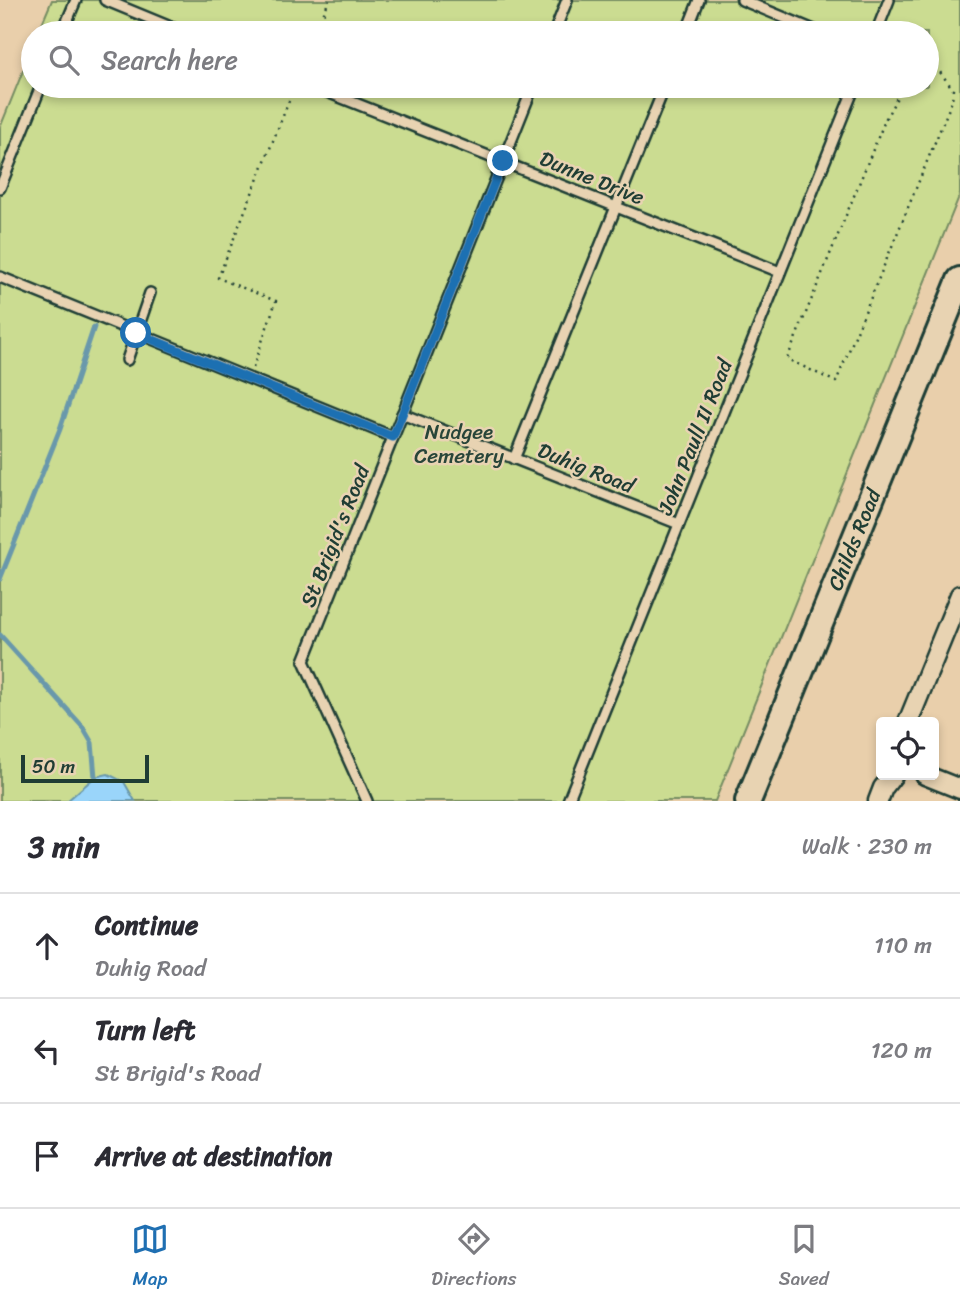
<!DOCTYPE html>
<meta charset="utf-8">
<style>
:root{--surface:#fff;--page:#f7f7f7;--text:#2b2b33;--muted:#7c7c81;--line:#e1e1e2;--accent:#1f6fb2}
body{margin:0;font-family:Sriracha,sans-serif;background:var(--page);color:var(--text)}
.controls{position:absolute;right:21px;bottom:21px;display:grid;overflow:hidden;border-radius:7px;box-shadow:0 4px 10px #0003}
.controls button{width:63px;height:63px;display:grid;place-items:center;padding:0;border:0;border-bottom:2px solid var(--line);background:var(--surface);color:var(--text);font:35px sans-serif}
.scale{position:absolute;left:21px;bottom:18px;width:128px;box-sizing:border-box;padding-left:7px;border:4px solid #1f3d34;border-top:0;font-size:19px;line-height:24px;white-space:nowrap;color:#1f3d34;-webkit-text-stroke:5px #e8d3b2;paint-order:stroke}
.stop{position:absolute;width:21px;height:21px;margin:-16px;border:5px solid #1f6fb2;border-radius:50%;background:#fff}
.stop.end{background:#1f6fb2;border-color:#fff;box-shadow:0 2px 7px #0008}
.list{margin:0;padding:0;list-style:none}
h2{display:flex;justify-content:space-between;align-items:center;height:91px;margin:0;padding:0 28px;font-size:30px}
h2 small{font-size:23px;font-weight:400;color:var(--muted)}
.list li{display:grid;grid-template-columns:46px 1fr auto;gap:21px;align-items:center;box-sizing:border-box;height:105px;padding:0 28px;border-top:2px solid var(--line)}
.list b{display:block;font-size:26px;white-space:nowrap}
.list p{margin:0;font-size:23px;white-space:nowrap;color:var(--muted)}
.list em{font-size:23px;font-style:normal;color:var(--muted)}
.icon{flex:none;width:38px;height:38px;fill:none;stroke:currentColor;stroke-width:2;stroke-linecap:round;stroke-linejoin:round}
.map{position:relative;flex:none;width:960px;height:801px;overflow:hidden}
.search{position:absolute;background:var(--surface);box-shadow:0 4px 10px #0003;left:21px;right:21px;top:21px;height:77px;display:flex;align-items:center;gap:18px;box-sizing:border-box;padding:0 24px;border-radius:38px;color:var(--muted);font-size:26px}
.sheet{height:406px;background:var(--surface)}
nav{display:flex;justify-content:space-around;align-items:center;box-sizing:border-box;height:98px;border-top:2px solid var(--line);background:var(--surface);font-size:19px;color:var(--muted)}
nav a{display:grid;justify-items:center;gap:4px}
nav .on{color:var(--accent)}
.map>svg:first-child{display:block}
</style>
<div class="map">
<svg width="960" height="801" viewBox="0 0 960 801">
<rect width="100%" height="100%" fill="#e9cfab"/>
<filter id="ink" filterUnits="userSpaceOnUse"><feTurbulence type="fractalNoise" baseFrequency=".0143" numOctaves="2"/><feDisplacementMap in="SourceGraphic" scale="14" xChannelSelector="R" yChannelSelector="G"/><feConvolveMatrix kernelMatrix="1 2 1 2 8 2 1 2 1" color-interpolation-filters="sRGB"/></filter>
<g filter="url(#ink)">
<!-- green -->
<polygon fill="#cbdc91" stroke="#758c62" stroke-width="2" points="52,0 960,0 960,194 715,801 0,801 0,128 33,46 33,86 927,86 927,33 38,33"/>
<!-- water -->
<polygon fill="#9ad5fa" stroke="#6998ab" stroke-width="2" points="108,774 124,782 135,801 67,801 95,777"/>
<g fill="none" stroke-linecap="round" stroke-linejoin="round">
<!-- stream -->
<g stroke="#6998ab" stroke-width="5">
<polyline points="0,579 60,429 94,327"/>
<polyline points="0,635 82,726 92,743 95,777"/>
</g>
<defs>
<g id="lane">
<polyline points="105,0 185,33"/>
<polyline points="742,0 821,33"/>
<polyline points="62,33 76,0"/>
<polyline points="554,33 567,0"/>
<polyline points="686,33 699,0"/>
<polyline points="876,33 889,0"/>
<polyline points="312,86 780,272"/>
<polyline points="0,188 41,86"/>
<polyline points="0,277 393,437"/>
<polyline points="127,360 150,293"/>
<polyline points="402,414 679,524"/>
<polyline points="514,459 665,86"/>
<polyline points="367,801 304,661 533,86"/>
<polyline points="568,801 855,86"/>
</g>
<g id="street">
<polyline points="908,722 960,595"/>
<polyline points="925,775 960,789"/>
<polyline points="878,801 883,788 893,775"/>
</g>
<g id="secondary">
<path id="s1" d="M748,801L960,280"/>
</g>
</defs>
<!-- lane casing -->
<use href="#lane" stroke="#1f3d34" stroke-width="14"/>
<!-- street casing -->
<use href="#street" stroke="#1f3d34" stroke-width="23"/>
<!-- secondary casing -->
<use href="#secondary" stroke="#1f3d34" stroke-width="30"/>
<!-- path -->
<g stroke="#1f3d34" stroke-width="2.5" stroke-dasharray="2 5" stroke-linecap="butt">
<polyline points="316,33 329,0"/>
<polyline points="932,75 938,58"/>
<polyline points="903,86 886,118 787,359 836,382 952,101 953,89 936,67 927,66"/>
<polyline points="253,368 276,301 218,278 295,86"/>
</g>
<!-- lane -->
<use href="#lane" stroke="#e8d3b2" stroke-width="9"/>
<!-- street -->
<use href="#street" stroke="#e8d3b2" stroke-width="18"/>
<!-- secondary -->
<use href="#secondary" stroke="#e8d3b2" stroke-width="24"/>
</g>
</g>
<g fill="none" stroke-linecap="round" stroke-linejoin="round" filter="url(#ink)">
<!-- route -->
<polyline stroke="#1f6fb2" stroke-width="9" points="136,333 393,437 503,161"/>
</g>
<g text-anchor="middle" stroke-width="5" stroke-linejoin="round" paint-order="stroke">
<!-- street labels -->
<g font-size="21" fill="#1f3d34" stroke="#e8d3b2">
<text transform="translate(592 178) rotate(22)" y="7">Dunne Drive</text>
<text transform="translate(695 437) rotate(-68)" y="7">John Paull II Road</text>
<text transform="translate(586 468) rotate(22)" y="7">Duhig Road</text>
<text transform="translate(335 536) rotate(-68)" y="7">St Brigid's Road</text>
<text dy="7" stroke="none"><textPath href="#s1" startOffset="282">Childs Road</textPath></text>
</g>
<!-- park labels -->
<g font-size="21" fill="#284539" stroke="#e8d3b2">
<text x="459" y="439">Nudgee<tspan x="459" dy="24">Cemetery</tspan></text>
</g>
</g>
</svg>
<div class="controls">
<button><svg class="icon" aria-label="locate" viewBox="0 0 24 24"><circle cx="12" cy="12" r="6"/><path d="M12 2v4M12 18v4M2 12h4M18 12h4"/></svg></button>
</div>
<div class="scale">50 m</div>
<div class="stop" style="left:136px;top:333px"></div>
<div class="stop end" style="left:503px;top:161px"></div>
<div class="search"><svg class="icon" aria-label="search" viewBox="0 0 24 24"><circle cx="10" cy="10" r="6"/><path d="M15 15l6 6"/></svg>Search here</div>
</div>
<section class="sheet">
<h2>3 min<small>Walk · 230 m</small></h2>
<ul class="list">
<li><svg class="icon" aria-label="ahead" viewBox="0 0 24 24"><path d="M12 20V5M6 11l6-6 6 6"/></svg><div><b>Continue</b><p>Duhig Road</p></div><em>110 m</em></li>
<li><svg class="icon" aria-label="left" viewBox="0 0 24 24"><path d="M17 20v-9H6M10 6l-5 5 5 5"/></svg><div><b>Turn left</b><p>St Brigid's Road</p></div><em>120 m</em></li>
<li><svg class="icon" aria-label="arrive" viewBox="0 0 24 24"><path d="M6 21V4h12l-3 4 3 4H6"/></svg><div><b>Arrive at destination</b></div></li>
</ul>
</section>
<nav>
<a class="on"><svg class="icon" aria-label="map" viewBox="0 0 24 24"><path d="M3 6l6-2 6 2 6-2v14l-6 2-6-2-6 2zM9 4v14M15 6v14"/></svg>Map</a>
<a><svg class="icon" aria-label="directions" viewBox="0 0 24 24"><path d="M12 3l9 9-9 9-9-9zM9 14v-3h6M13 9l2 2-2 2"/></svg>Directions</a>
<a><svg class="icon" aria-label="saved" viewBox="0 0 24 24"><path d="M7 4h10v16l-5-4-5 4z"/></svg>Saved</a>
</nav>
